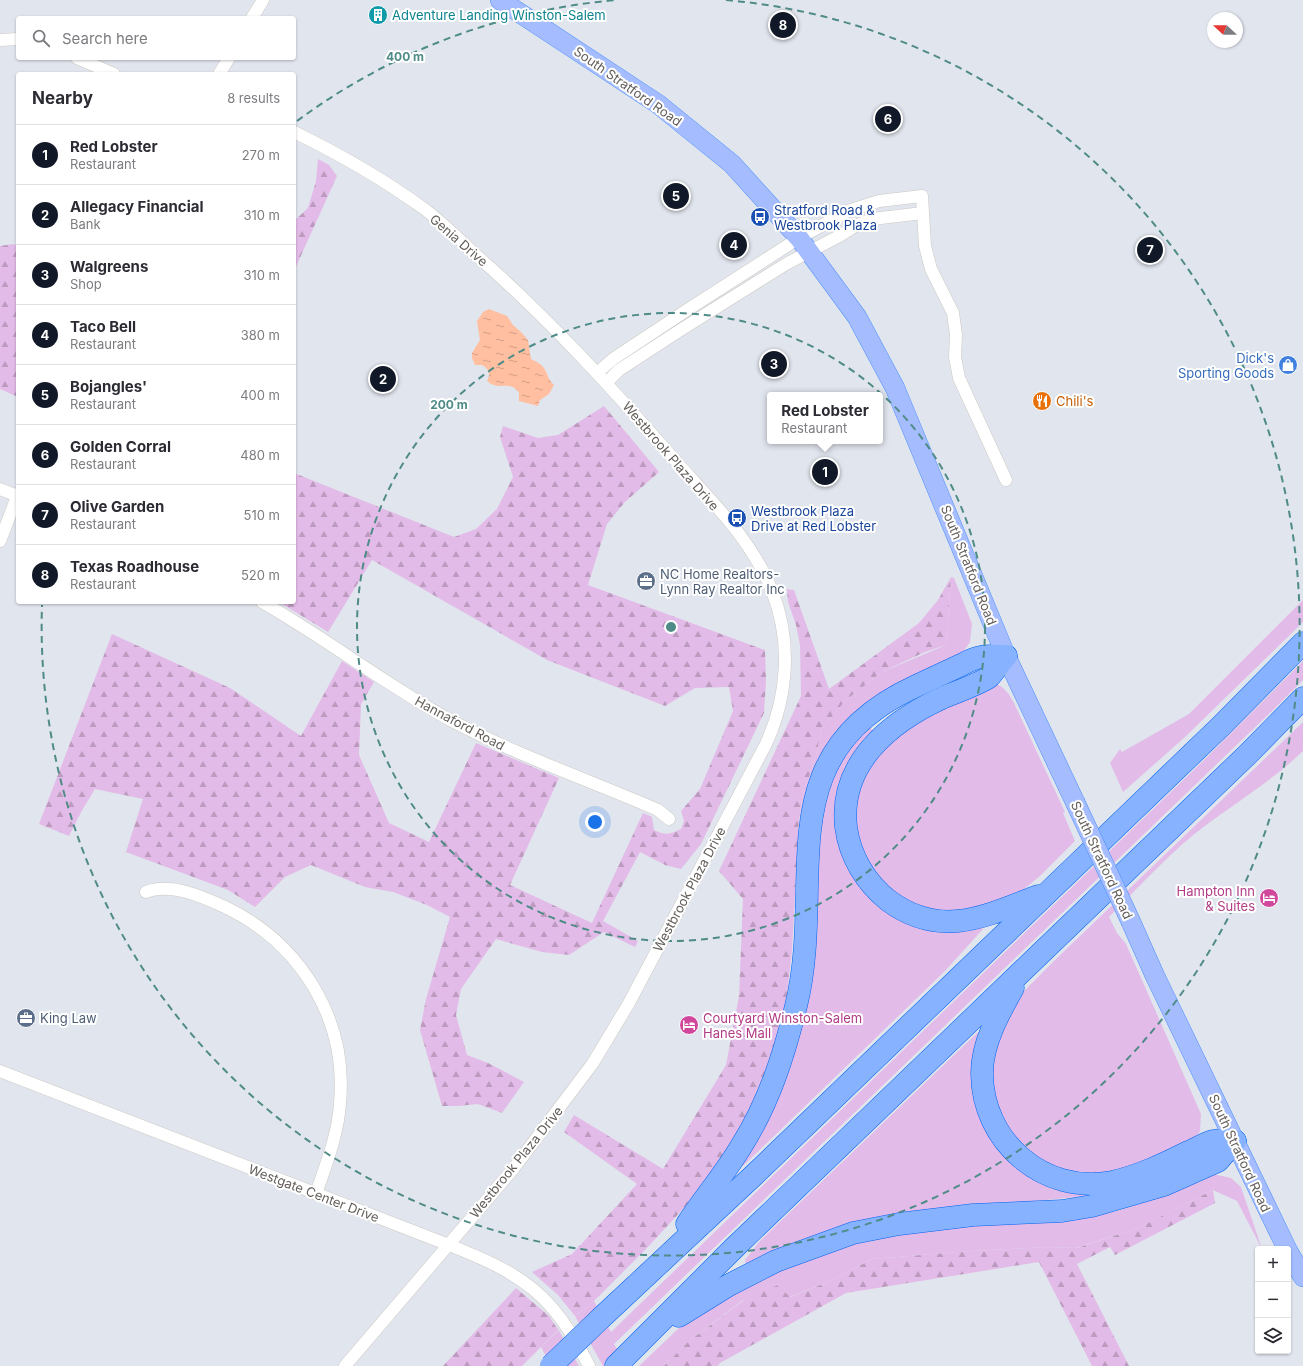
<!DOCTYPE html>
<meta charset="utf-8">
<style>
:root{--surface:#fff;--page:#f2f2f3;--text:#2b2b33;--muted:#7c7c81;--line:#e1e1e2;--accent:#111827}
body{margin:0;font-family:Inter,sans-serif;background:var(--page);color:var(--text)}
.controls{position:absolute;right:12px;bottom:12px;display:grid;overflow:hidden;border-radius:4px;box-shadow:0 1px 3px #0004}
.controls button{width:36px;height:36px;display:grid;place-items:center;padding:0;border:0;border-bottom:1px solid var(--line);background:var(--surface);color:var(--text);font:20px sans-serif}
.compass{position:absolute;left:1207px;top:12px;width:36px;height:36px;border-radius:50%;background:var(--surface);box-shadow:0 1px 3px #0004;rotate:292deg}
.you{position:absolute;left:595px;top:822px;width:14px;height:14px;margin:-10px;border:3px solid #fff;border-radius:50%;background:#1a73e8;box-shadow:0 0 0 6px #1a73e833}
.badge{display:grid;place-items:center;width:26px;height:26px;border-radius:50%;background:var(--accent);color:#fff;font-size:13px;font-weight:700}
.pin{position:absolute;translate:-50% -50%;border:2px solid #fff;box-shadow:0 1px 4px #0006}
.popup{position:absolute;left:767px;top:392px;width:116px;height:52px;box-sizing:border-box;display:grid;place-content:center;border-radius:4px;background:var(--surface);filter:drop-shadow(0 1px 3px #0005);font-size:13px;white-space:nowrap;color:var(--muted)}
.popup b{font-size:15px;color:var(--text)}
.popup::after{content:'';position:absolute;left:50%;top:100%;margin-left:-8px;border:8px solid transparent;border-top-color:var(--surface)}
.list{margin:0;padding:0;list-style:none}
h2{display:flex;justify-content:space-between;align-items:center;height:52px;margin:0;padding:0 16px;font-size:17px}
h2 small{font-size:13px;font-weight:400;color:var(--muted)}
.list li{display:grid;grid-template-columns:26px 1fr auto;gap:12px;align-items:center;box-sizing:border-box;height:60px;padding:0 16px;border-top:1px solid var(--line)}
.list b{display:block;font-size:15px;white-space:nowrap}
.list p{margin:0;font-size:13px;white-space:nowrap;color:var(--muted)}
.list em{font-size:13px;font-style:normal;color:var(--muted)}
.icon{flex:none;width:22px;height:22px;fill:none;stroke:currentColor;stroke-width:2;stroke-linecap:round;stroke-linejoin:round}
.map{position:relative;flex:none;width:1303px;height:1366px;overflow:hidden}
.search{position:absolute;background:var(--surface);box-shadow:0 1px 3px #0004;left:16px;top:16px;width:280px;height:44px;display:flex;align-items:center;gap:10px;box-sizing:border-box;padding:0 14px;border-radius:4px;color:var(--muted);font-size:15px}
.panel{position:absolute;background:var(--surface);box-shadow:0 1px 3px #0004;left:16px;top:72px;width:280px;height:532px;border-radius:4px}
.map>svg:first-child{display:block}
</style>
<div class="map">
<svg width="1303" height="1366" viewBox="0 0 1303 1366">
<defs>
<pattern id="forest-firs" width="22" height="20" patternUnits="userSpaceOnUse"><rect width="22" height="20" fill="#e3bbe8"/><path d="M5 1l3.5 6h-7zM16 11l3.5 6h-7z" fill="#bc9bbf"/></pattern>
<pattern id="water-ripples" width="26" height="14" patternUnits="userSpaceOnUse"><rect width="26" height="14" fill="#ffbfa0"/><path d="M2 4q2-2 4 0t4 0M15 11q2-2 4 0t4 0" fill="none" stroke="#d29e85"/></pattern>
</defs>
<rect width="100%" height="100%" fill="#e1e5ee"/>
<!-- grass -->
<g fill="#e3bbe8">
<polygon points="951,577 954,578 972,624 970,642 961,655 891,689 863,707 800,853 796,852 802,799 817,752 821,730 846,700 882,672 946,645"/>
<polygon points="1303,600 1303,622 1185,737 1123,792 1110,763 1120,749 1122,752 1189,714"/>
<polygon points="1303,661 1303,680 1273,710 614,1344 626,1366 603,1366 575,1316 594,1301 611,1332 1203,761"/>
<path d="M994,683C1005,687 1009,694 1014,703L1065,812L1063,813L1075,841L1041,875L1022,891L980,912H929L888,892L854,840L858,780L895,732Z"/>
<path d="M1303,722V751C1270,783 1228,807 1192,836C1164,859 1135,891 1109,917L1117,933L1126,944L1201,1114L1200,1131L1195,1140L1133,1170L1075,1177L1017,1148L987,1084L1006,1014L1024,991L1054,961Z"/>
<polygon points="868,727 875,731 840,795 868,888 979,925 983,929 945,971 743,1166 738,1162 775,1094 816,838 837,758"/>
<polygon points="978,1032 982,1036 997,1144 1099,1195 1035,1201 746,1266 745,1260 759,1242"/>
<polygon points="1213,1174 1231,1178 1241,1187 1262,1249 1237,1201 1213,1190 1138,1228 1076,1248 1048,1247 971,1251 872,1259 833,1280 789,1297 743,1300 689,1341 664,1366 639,1366 680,1327 728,1292 851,1241 970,1226 1040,1223 1086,1218 1117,1211 1151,1200 1197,1182 1198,1183"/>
<polygon points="554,1323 558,1329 579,1366 551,1366 541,1347 558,1331"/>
</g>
<!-- forest -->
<g fill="url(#forest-firs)">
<polygon points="318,159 329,165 337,176 294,271 294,221 308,208 316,181"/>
<polygon points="13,244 18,246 18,397 0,389 0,246"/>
<path d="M604,406L659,472L625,502L607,524L588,585L765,650L766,681L764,713L701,844L681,869L665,865L640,852L603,921L638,941L635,947L604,932L569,955L542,952L496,939L461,989L456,1015L467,1055L488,1063L524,1082L502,1113L478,1104L458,1106H442L420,1030L426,999L450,917L427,905L393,892L365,887L311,865L285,877L255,907L228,890L126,852L143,799L95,789L81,812L69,836L39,824L112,634L230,688L301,736L342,661L374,682L361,704L359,755L389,823L429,842L476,743L559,778L510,885L592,923L643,813L652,817L654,830C664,835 670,835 681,829L684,821L681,811L700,789L733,711L729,687L695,688L665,706L547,660L372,560L328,632L279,602H294V473L454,537L476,529L497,509L513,477L500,437L503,426L538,438L558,435Z"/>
<polygon points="951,577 946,645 925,652 882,672 846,700 821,730 817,752 802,799 799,821 792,951 787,995 779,1031 761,1084 748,1113 717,1167 696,1195 646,1249 594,1301 575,1316 558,1295 532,1272 572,1254 637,1184 564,1132 574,1115 663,1169 726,1065 739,996 743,899 719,871 801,696 800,645 796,625 788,602 787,589 794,590 829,689 919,623 938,600"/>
<polygon points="1213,1190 1215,1203 1115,1255 1110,1247 1077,1264 1129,1366 1092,1366 1039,1262 846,1293 720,1363 718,1366 664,1366 689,1341 744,1300 778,1285 790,1297 833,1280 872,1259 971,1251 1048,1247 1077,1248 1138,1228"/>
<polygon points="516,1288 549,1316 558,1330 522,1366 443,1366"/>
</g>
<!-- water -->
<path fill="url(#water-ripples)" d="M489,309L507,316L513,325L521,332L528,340L531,359C551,368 543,374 554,385L549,394L540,400L538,406L519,401V393C511,379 499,392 487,381C491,374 489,369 482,365H475L472,358V353L480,340L477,321L483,312Z"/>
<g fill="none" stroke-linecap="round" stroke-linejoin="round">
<defs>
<g id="street">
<polyline points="252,18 263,0"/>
<polyline points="0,40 18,39"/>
<polyline points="77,58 114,74"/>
<polyline points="219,74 229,58"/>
<path d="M294,132C339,154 383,179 423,208C442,222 459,239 476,255C547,317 611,387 673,458C709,499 752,539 772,591C792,641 788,696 766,744L629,1003L593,1063L514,1168L345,1366"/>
<polyline points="597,373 613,359 687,310 799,238 848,211 879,201 922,196 925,246 931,269 953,313 956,335 955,357 959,378 1006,480"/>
<polyline points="606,383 619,370 682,329 786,264 841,235 855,226 872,219 923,213"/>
<polyline points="0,489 18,496"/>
<polyline points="0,541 18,494"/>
<path d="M262,602C327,639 386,685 452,721C519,756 589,780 658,810L669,819"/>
<path d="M146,892C170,882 203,897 225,907C300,943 348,1019 340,1103C338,1135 326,1164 316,1194"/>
<path d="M0,1071L449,1245C523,1274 553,1294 589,1366"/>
</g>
<g id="primary">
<polyline points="500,0 658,104 732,164 799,238 857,317 895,388 1006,656 1075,802"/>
<polyline points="1131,922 1155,976 1287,1249"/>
<polyline points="1288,1251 1303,1277"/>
</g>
<g id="highway">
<path d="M1006,656C1000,662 995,671 989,677C979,684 954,693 942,698C890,722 839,763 846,827C850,857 866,883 889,901C941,939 986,916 1038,896"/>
<path d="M1013,988C999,1013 982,1043 982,1073C982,1141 1043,1195 1112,1182C1139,1176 1164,1164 1188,1152C1196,1149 1205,1143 1213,1141C1220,1139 1228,1141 1235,1141"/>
<path d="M687,1224C705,1197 726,1172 742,1145C769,1102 784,1055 796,1006C827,880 764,756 916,686C931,679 946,672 961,665C967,662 974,658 981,657C989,655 998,656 1006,656"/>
<polyline points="679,1316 729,1285 776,1261 853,1233 899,1224 973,1215 1062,1211 1092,1206 1164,1185 1218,1161 1235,1141"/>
<polyline points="602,1317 754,1175 1221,726 1303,643"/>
<polyline points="616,1366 734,1248 1248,754 1303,698"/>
</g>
</defs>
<!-- street casing -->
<use href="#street" stroke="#cdc9c5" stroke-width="13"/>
<!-- primary casing -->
<use href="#primary" stroke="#4d90fb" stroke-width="20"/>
<!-- highway casing -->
<use href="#highway" stroke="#0063ef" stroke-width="23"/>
<!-- street -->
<use href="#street" stroke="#fff" stroke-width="12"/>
<!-- primary -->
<use href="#primary" stroke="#a5bdff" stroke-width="19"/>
<!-- highway -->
<use href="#highway" stroke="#87b2ff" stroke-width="22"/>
<defs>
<polyline id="primary-bridge" points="1075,802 1131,922"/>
<polyline id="highway-bridge" points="551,1366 602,1317"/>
</defs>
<!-- primary-bridge casing -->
<use href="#primary-bridge" stroke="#4d90fb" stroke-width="20" stroke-linecap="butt"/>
<!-- highway-bridge casing -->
<use href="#highway-bridge" stroke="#0063ef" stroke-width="23" stroke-linecap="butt"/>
<!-- primary-bridge -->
<use href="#primary-bridge" stroke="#a5bdff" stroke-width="19"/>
<!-- highway-bridge -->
<use href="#highway-bridge" stroke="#87b2ff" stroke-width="22"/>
</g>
<!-- distance rings -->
<g fill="none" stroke="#4f8b87" stroke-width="2" stroke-dasharray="7 5">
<circle cx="671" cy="627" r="314"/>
<path d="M297 121A629 629 0 0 1 616 0M726 0A629 629 0 1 1 42 605"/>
</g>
<!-- icons -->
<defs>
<symbol id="building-disc" viewBox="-11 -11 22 22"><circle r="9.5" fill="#0f9aa8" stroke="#fff"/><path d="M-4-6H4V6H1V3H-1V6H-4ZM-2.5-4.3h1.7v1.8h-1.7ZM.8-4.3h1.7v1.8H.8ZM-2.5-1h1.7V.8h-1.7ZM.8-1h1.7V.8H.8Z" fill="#fff"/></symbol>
<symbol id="bus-disc" viewBox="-11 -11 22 22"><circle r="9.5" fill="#1a4fb4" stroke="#fff"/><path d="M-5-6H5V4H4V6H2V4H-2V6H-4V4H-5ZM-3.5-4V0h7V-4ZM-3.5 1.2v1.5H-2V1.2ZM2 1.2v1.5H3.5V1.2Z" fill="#fff"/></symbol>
<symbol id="shop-disc" viewBox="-11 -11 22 22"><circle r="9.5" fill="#3f7fe0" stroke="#fff"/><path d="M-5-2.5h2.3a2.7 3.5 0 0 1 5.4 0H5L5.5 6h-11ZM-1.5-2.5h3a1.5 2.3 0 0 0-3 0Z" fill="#fff"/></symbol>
<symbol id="restaurant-disc" viewBox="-11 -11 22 22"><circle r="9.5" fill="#e8710a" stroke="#fff"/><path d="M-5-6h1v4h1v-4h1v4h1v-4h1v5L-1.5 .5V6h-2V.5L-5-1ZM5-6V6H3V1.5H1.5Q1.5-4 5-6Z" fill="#fff"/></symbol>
<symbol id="office-disc" viewBox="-11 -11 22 22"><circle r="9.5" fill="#5c6f8a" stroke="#fff"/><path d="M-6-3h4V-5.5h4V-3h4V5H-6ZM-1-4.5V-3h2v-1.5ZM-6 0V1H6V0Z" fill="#fff"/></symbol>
<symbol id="hotel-disc" viewBox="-11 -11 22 22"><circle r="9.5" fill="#d1479c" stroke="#fff"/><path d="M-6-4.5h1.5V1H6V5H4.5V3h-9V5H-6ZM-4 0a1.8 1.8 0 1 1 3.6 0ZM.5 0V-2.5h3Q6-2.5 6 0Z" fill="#fff"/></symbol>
</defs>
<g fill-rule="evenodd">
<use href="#building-disc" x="367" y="4" width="22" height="22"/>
<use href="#bus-disc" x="749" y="206" width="22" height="22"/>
<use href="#shop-disc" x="1277" y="354" width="22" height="22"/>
<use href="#restaurant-disc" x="1031" y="390" width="22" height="22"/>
<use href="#bus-disc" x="726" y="507" width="22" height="22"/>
<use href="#office-disc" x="635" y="570" width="22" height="22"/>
<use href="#hotel-disc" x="1258" y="887" width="22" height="22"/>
<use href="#office-disc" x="15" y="1007" width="22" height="22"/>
<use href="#hotel-disc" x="678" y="1014" width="22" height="22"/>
</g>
<g text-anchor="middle" stroke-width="4" stroke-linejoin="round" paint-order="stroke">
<!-- culture labels -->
<g font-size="13" fill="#0d838f" stroke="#fff" text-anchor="start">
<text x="392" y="20">Adventure Landing Winston-Salem</text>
</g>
<!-- street labels -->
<g font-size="13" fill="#635e5a" stroke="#fff">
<text transform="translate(628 86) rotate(35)" y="5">South Stratford Road</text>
<text transform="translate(459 240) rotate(41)" y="5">Genia Drive</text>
<text transform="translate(671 456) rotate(49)" y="5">Westbrook Plaza Drive</text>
<text transform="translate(969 565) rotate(68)" y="5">South Stratford Road</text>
<text transform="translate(460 723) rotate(28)" y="5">Hannaford Road</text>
<text transform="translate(1102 860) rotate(65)" y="5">South Stratford Road</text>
<text transform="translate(689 889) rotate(-62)" y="5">Westbrook Plaza Drive</text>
<text transform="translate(1240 1153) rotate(65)" y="5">South Stratford Road</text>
<text transform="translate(516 1162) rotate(-51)" y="5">Westbrook Plaza Drive</text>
<text transform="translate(314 1193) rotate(21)" y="5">Westgate Center Drive</text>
</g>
<!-- transit labels -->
<g font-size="13" fill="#164399" stroke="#fff" text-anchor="start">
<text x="774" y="215">Stratford Road &amp;<tspan x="774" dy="15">Westbrook Plaza</tspan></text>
<text x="751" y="516">Westbrook Plaza<tspan x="751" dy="15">Drive at Red Lobster</tspan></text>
</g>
<!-- shop labels -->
<g font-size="13" fill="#366cbe" stroke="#fff" text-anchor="end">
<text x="1274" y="363">Dick's<tspan x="1274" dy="15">Sporting Goods</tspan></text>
</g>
<!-- food labels -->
<g font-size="13" fill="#c56008" stroke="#fff" text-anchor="start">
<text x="1056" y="406">Chili's</text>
</g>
<!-- service labels -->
<g font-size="13" fill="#4e5e75" stroke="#fff" text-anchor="start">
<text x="660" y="579">NC Home Realtors-<tspan x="660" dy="15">Lynn Ray Realtor Inc</tspan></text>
<text x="40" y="1023">King Law</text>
</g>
<!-- hotel labels -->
<g font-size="13" fill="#b23c85" stroke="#fff" text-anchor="end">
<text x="1255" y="896">Hampton Inn<tspan x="1255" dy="15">&amp; Suites</tspan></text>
<text x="703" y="1023" text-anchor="start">Courtyard Winston-Salem<tspan x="703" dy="15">Hanes Mall</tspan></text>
</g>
</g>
<circle cx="671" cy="627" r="6" fill="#4f8b87" stroke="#fff" stroke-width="2"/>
<g font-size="12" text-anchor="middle" font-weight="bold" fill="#4f8b87" stroke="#fff" stroke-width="4" stroke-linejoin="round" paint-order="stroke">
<text x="405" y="61">400 m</text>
<text x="449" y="409">200 m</text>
</g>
</svg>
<div class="controls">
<button>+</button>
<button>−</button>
<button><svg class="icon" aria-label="layers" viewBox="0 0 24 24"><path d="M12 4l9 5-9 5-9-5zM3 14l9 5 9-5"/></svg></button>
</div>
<svg class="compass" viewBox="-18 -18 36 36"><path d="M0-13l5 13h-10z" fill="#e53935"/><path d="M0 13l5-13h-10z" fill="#7c7c81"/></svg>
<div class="you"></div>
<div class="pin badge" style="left:825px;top:472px">1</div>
<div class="popup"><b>Red Lobster</b>Restaurant</div>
<div class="pin badge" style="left:383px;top:379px">2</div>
<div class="pin badge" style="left:774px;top:364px">3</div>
<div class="pin badge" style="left:734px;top:245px">4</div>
<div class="pin badge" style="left:676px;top:196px">5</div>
<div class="pin badge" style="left:888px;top:119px">6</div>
<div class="pin badge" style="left:1150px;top:250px">7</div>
<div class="pin badge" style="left:783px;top:25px">8</div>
<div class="search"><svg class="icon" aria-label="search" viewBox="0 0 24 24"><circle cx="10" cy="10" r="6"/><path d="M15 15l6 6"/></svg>Search here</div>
<section class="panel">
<h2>Nearby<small>8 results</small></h2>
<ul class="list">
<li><span class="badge">1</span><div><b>Red Lobster</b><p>Restaurant</p></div><em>270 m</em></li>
<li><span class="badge">2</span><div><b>Allegacy Financial</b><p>Bank</p></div><em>310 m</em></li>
<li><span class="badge">3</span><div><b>Walgreens</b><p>Shop</p></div><em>310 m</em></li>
<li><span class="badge">4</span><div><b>Taco Bell</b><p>Restaurant</p></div><em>380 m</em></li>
<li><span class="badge">5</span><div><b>Bojangles'</b><p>Restaurant</p></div><em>400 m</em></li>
<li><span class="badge">6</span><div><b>Golden Corral</b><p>Restaurant</p></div><em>480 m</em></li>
<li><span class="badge">7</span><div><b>Olive Garden</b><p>Restaurant</p></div><em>510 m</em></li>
<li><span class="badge">8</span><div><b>Texas Roadhouse</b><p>Restaurant</p></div><em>520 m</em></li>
</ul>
</section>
</div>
